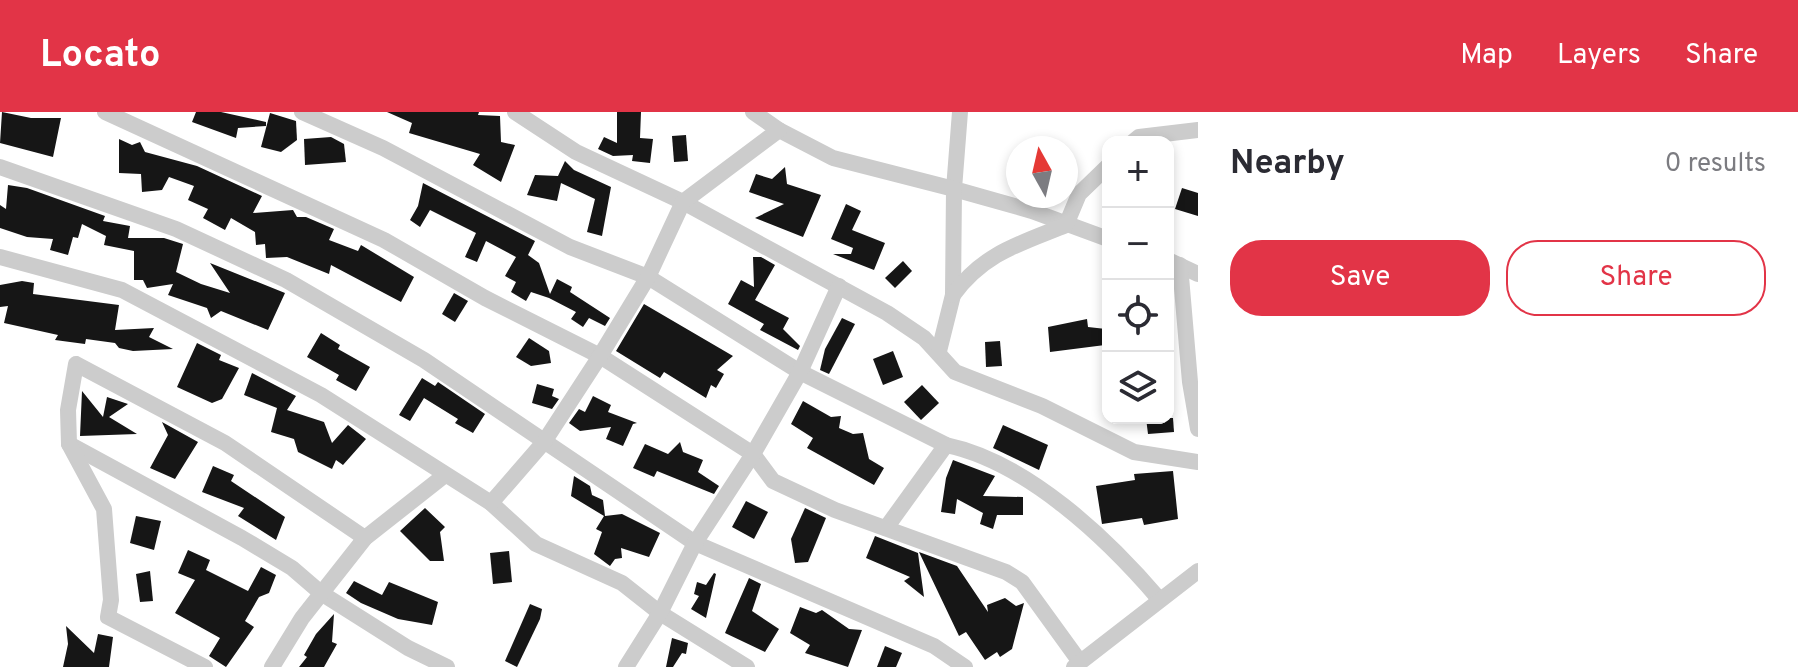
<!DOCTYPE html>
<meta charset="utf-8">
<style>
:root{--surface:#fff;--page:#f2f2f3;--text:#2b2b33;--muted:#7c7c81;--line:#e1e1e2;--accent:#e23447}
body{margin:0;font-family:Overpass,sans-serif;background:var(--page);color:var(--text)}
.controls{position:absolute;right:24px;top:24px;display:grid;overflow:hidden;border-radius:16px;box-shadow:0 4px 12px #0003}
.controls button{width:72px;height:72px;display:grid;place-items:center;padding:0;border:0;border-bottom:2px solid var(--line);background:var(--surface);color:var(--text);font:40px sans-serif}
.compass{position:absolute;left:1006px;top:24px;width:72px;height:72px;border-radius:50%;background:var(--surface);box-shadow:0 4px 12px #0003;rotate:352deg}
.list{margin:0;padding:0;list-style:none}
h2{display:flex;justify-content:space-between;align-items:center;height:104px;margin:0;padding:0 32px;font-size:34px}
h2 small{font-size:26px;font-weight:400;color:var(--muted)}
.actions{display:flex;gap:16px;padding:24px 32px}
.actions a{flex:1;padding:18px 0;border:2px solid var(--accent);border-radius:32px;text-align:center;font-size:28px;color:var(--accent)}
.actions .main{background:var(--accent);color:#fff}
.icon{flex:none;width:44px;height:44px;fill:none;stroke:currentColor;stroke-width:2;stroke-linecap:round;stroke-linejoin:round}
.map{position:relative;flex:none;width:1198px;height:555px;overflow:hidden}
header{display:flex;align-items:center;gap:48px;box-sizing:border-box;height:112px;padding:0 40px;background:var(--accent);color:#fff}
header strong{font-size:38px}
nav{display:flex;gap:44px;margin-inline-start:auto;font-size:28px}
main{display:flex}
aside{flex:1;background:var(--surface)}
.map>svg:first-child{display:block}
</style>
<header>
<strong>Locato</strong>
<nav><a>Map</a><a>Layers</a><a>Share</a></nav>
</header>
<main>
<div class="map">
<svg width="1198" height="555" viewBox="0 0 1198 555">
<rect width="100%" height="100%" fill="#fff"/>
<!-- building -->
<g fill="#161616">
<polygon points="2,0 31,6 61,6 53,45 0,31"/>
<polygon points="196,0 221,0 266,10 266,14 238,16 236,26 192,10"/>
<polygon points="387,0 479,0 478,3 500,4 501,30 515,33 501,70 473,53 480,42 409,21 412,11"/>
<polygon points="617,0 641,0 640,26 653,27 650,51 632,49 633,43 613,44 598,37 604,25 617,31"/>
<polygon points="270,1 296,9 297,28 281,40 261,35"/>
<polygon points="686,23 688,49 674,50 672,24"/>
<polygon points="331,25 344,32 346,50 305,53 304,27"/>
<polygon points="119,27 132,33 140,30 145,40 197,54 262,84 253,101 293,98 297,105 306,105 334,117 329,128 358,139 361,133 414,165 401,190 331,153 329,162 287,145 266,146 265,132 256,133 255,120 231,106 225,118 203,106 208,97 188,88 194,74 169,65 162,78 142,80 141,62 119,61"/>
<polygon points="565,49 574,58 611,75 602,124 587,120 595,87 561,71 557,89 527,83 535,63 558,64"/>
<polygon points="785,55 787,72 821,83 803,125 755,106 784,92 749,80 756,62 772,67"/>
<polygon points="423,71 535,129 528,143 539,151 550,182 557,167 572,175 570,180 610,206 605,214 589,206 583,215 571,207 576,200 549,186 531,180 526,189 511,180 516,170 505,164 516,145 486,129 477,150 465,145 476,121 430,98 420,115 410,108 418,94"/>
<polygon points="8,73 27,76 105,104 103,109 130,114 128,126 164,126 183,132 176,160 201,172 230,181 210,151 285,181 268,218 221,199 211,206 207,196 168,183 173,172 147,176 143,168 134,168 134,139 104,133 106,124 82,112 78,126 73,125 68,143 50,138 53,127 27,125 0,116 0,93 6,97"/>
<polygon points="1182,76 1198,81 1198,104 1175,97"/>
<polygon points="846,92 861,99 852,118 885,131 874,158 833,142 851,142 853,136 831,127"/>
<polygon points="753,145 761,145 775,153 755,188 789,206 783,217 800,234 798,238 760,218 764,212 728,192 741,168 754,175"/>
<polygon points="903,149 912,159 895,176 885,166"/>
<polygon points="22,169 34,171 33,182 119,193 115,218 154,216 149,225 173,237 133,239 119,236 115,231 86,227 85,232 55,228 58,223 4,211 8,194 0,195 0,173"/>
<polygon points="454,181 468,189 455,210 442,202"/>
<polygon points="644,192 733,244 717,258 724,262 716,276 711,273 706,286 664,260 660,266 616,239"/>
<polygon points="842,206 855,212 829,262 820,258 825,237"/>
<polygon points="1087,207 1088,215 1106,217 1105,233 1050,240 1048,215"/>
<polygon points="321,221 340,233 338,237 370,255 356,279 336,268 339,263 307,245"/>
<polygon points="529,226 549,239 551,251 531,254 516,245"/>
<polygon points="1000,229 1002,254 986,255 985,230"/>
<polygon points="197,231 221,243 219,248 239,256 222,287 212,291 177,275"/>
<polygon points="893,239 903,265 883,273 873,247"/>
<polygon points="252,261 296,284 287,298 324,310 332,331 348,313 366,327 343,353 336,348 332,357 298,340 294,327 271,320 277,296 244,283"/>
<polygon points="422,266 435,274 438,270 485,302 473,321 455,311 458,307 424,286 410,309 399,303"/>
<polygon points="537,272 554,277 552,284 559,287 552,297 532,291"/>
<polygon points="922,273 939,291 921,308 904,290"/>
<polygon points="82,279 103,305 107,285 128,292 109,305 137,322 80,324"/>
<polygon points="593,284 611,293 608,300 637,311 633,312 623,334 606,327 611,315 580,319 569,311 579,297 585,300"/>
<polygon points="803,289 831,305 841,304 839,316 853,322 863,321 869,347 884,356 874,373 807,336 813,326 791,312"/>
<polygon points="1146,306 1173,306 1174,320 1148,322"/>
<polygon points="162,310 198,330 175,367 150,356 168,323"/>
<polygon points="1003,313 1048,333 1039,358 993,336"/>
<polygon points="680,330 683,340 703,348 698,360 719,374 714,382 657,359 654,365 633,356 645,332 668,342"/>
<polygon points="953,348 995,364 983,384 1023,385 1023,403 997,403 993,417 980,412 983,401 957,387 955,402 941,400 946,366"/>
<polygon points="213,354 234,363 231,369 285,405 276,428 238,404 244,396 202,380"/>
<polygon points="1173,359 1178,407 1144,413 1142,406 1102,412 1096,374 1135,368 1134,362"/>
<polygon points="574,364 590,374 592,383 603,388 605,404 622,402 660,421 649,445 621,436 622,446 615,447 610,454 594,442 602,420 596,417 604,404 571,384"/>
<polygon points="746,389 768,400 754,427 732,415"/>
<polygon points="425,396 445,415 440,420 444,449 430,449 400,419"/>
<polygon points="805,396 826,406 808,450 795,451 791,427"/>
<polygon points="136,404 161,409 154,438 130,431"/>
<polygon points="875,424 918,441 924,485 904,469 910,465 866,446"/>
<polygon points="188,438 210,448 206,458 248,479 261,455 276,463 269,481 259,485 245,509 254,515 226,555 209,544 220,526 175,501 195,468 178,461"/>
<polygon points="509,439 512,470 493,472 490,441"/>
<polygon points="919,440 957,454 988,500 987,493 1005,486 1016,494 1024,491 1012,537 1000,545 997,540 985,548 966,520 959,524"/>
<polygon points="150,459 153,489 140,490 136,462"/>
<polygon points="714,461 716,462 706,506 691,497 699,484 694,482 697,470 706,473"/>
<polygon points="749,466 761,472 752,499 779,517 765,540 725,521"/>
<polygon points="354,469 382,483 389,470 438,490 432,513 398,507 361,491 346,481"/>
<polygon points="530,492 542,497 540,507 517,555 505,549"/>
<polygon points="800,495 816,501 822,498 849,517 862,518 848,555 805,541 810,533 790,521"/>
<polygon points="334,502 332,530 337,532 324,555 299,555 307,545 304,543 316,522"/>
<polygon points="66,514 94,541 98,522 113,525 109,555 63,555 68,532"/>
<polygon points="672,526 688,531 686,542 682,541 673,555 666,555"/>
<polygon points="885,534 902,541 896,555 877,555"/>
</g>
<g fill="none" stroke-linecap="round" stroke-linejoin="round">
<!-- street -->
<g stroke="#ccc" stroke-width="16">
<polyline points="105,0 384,128 485,186 600,244 753,342 773,369 835,398 1006,460 1022,470 1080,550"/>
<path d="M302,0L383,36L570,135L648,165L800,260L946,333C1027,350 1107,426 1159,487"/>
<polyline points="515,0 576,40 683,90 887,201 924,226 955,260 1042,294 1134,340 1198,350"/>
<polyline points="960,0 954,77 1032,99 1108,127"/>
<polyline points="779,18 833,46 954,77 953,183 939,239"/>
<polyline points="1133,30 1139,25 1198,18"/>
<polyline points="0,55 176,117 286,168 424,248 695,431 934,534 965,555"/>
<polyline points="0,145 122,178 321,283 491,391 536,432 622,471 660,501 747,555"/>
<polyline points="1168,148 1198,162"/>
<polyline points="1180,153 1190,270 1198,317"/>
<path d="M953,183C984,141 1019,132 1066,113L1079,82L1108,54"/>
<polyline points="69,332 242,426 292,456 321,481 408,536 447,555"/>
<polyline points="491,391 544,330 600,244 648,165 683,90 779,18 753,0"/>
<polyline points="886,416 946,333"/>
<polyline points="205,555 108,505 111,488 104,397 69,332 68,298 76,252 225,331 365,426"/>
<polyline points="272,555 302,506 365,426 445,363"/>
<polyline points="626,555 660,501 695,431 753,342 800,260 839,174"/>
<polyline points="1074,555 1198,459"/>
</g>
</g>
</svg>
<div class="controls">
<button>+</button>
<button>−</button>
<button><svg class="icon" aria-label="locate" viewBox="0 0 24 24"><circle cx="12" cy="12" r="6"/><path d="M12 2v4M12 18v4M2 12h4M18 12h4"/></svg></button>
<button><svg class="icon" aria-label="layers" viewBox="0 0 24 24"><path d="M12 4l9 5-9 5-9-5zM3 14l9 5 9-5"/></svg></button>
</div>
<svg class="compass" viewBox="-18 -18 36 36"><path d="M0-13l5 13h-10z" fill="#e53935"/><path d="M0 13l5-13h-10z" fill="#7c7c81"/></svg>
</div>
<aside>
<h2>Nearby<small>0 results</small></h2>
<ul class="list">
</ul>
<div class="actions"><a class="main">Save</a><a>Share</a></div>
</aside>
</main>
